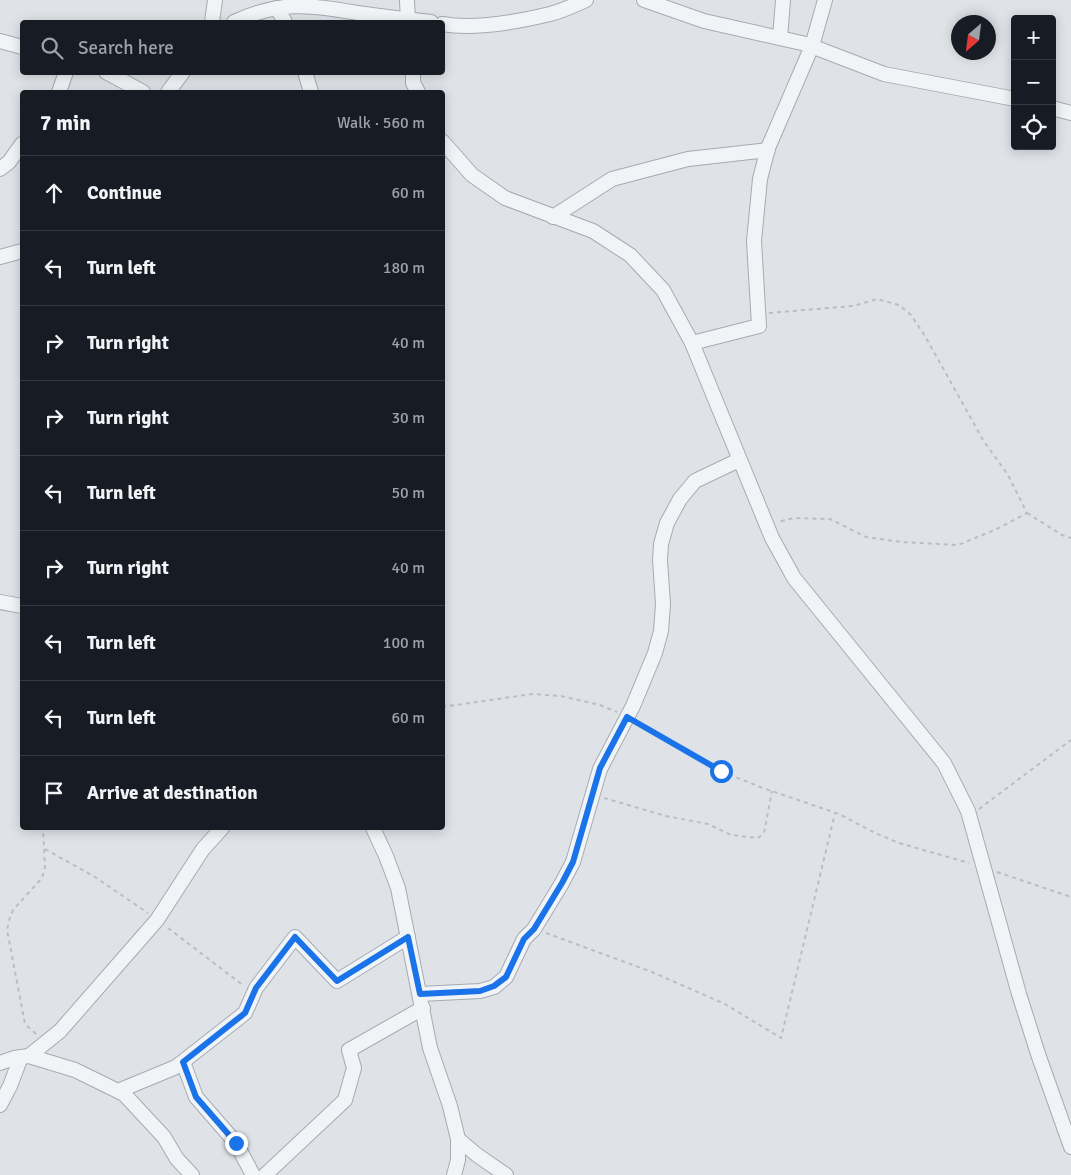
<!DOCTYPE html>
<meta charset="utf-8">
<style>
:root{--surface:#171b24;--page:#242831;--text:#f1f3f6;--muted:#9ea1a6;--line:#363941}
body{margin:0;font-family:Signika,sans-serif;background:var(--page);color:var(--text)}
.controls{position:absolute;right:15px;top:15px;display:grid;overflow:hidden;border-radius:5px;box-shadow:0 2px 12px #0003}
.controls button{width:45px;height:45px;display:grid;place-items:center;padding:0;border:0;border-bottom:1px solid var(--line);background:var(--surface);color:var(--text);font:25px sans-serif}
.compass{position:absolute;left:951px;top:15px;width:45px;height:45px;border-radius:50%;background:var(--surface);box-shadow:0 2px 12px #0003;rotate:208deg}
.stop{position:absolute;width:15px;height:15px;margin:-11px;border:4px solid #1a73e8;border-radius:50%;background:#fff}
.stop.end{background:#1a73e8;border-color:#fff;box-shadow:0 1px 5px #0008}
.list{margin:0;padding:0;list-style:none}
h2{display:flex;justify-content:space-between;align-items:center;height:65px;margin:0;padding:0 20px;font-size:21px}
h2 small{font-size:16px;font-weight:400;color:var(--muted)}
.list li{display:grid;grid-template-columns:32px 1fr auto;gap:15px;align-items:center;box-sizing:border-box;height:75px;padding:0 20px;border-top:1px solid var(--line)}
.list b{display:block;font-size:19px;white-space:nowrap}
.list em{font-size:16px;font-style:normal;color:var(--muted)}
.icon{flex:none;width:28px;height:28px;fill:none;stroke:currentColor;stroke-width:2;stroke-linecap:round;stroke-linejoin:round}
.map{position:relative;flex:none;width:1071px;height:1175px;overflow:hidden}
.search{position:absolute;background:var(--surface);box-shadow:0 2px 12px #0003;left:20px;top:20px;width:425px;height:55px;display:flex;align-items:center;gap:12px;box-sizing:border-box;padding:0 18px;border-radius:5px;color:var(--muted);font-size:19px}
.panel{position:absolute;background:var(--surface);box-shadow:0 2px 12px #0003;left:20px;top:90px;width:425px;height:740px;border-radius:5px}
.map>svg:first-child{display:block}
</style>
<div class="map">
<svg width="1071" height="1175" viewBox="0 0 1071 1175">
<rect width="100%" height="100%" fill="#dfe3e8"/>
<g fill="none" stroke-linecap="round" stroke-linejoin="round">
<defs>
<g id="minor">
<polyline points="407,0 408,22"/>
<polyline points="644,0 704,21 806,44 884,74 1015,99"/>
<polyline points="277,8 285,22"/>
<polyline points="212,22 215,0"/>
<path d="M234,22C281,0 309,5 358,13C382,17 407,19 431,22"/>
<path d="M442,24C476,30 517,22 550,14C562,11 575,5 586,0"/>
<polyline points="780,38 783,0"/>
<polyline points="0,41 22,47"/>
<polyline points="106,72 143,92"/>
<polyline points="305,72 311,92"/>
<polyline points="413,72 413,83 418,92"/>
<polyline points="59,92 66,72"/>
<polyline points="168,92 183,72"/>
<polyline points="1052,108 1071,113"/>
<polyline points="442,141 472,175 505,198 593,231 630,255 663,290 692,343 772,538 794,578 944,763 968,811 1019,994 1038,1054 1071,1147"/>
<polyline points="0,169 9,162 22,144"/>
<polyline points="553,217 612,179 688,159 768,150"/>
<polyline points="0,257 22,251"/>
<polyline points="692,343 759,326 754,241 760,179 768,148 812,46 825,0"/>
<polyline points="0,602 22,606"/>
<polyline points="373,828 386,856 398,888 430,1048 450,1106 458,1139 458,1160 454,1175"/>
<polyline points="420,994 480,991 494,987 506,977 524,939 534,929 562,883 573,862 600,769 633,706 655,653 661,631 663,604 660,560 661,544 667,523 680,499 695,481 739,460"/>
<polyline points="29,1056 60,1031 157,920 203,849 222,828"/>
<polyline points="183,1062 196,1097 236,1143 253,1175"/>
<polyline points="0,1063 14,1058 29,1056 75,1070 124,1094 164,1137 177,1159 192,1175"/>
<polyline points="118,1091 176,1067 245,1013 256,988 295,937 337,981 408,937"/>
<polyline points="0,1105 10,1086 21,1057"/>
<polyline points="458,1139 477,1155 506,1175"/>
<polyline points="265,1175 345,1100 354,1068 349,1050 423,1008"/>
</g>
</defs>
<!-- minor casing -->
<use href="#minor" stroke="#a4abb2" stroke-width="16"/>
<!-- path -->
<g stroke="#b9bec3" stroke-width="2" stroke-dasharray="4 4" stroke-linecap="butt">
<polyline points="769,313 853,306 877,299 899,305 911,315 925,336 983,440 1008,475 1027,513 997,529 958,545 901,542 866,537 830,519 793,518 778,522"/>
<polyline points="1027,513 1062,535 1071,538"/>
<polyline points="442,707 532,694 561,696 600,705 617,712"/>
<polyline points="638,724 721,771 760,787 839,814 875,833 899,843 969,863"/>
<polyline points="604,798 666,816 708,824 731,835 758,838 764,833 772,791"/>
<polyline points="979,809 1071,740"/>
<polyline points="45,849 95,877 148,913"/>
<polyline points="997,872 1071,897"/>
<polyline points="168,928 244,986"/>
<polyline points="546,933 652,972 725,1004 781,1038 835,813"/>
<polyline points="36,1034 25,1024 7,930 9,920 13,910 42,878 45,868 43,828"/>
</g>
<!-- minor -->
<use href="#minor" stroke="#f1f4f6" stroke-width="14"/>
</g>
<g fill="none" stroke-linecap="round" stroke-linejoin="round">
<!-- route -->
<polyline stroke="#1a73e8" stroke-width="6" points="236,1143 196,1097 183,1062 245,1013 256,988 295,937 337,981 408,937 420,994 480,991 494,986 506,977 524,939 534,929 562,883 573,862 600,768 627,717 721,771"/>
</g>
</svg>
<div class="controls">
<button>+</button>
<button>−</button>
<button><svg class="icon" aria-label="locate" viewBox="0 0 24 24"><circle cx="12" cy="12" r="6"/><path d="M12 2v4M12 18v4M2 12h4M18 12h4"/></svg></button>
</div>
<svg class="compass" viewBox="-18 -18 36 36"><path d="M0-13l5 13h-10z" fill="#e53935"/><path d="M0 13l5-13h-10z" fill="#9ea1a6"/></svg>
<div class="stop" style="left:721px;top:771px"></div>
<div class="stop end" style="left:236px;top:1143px"></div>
<div class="search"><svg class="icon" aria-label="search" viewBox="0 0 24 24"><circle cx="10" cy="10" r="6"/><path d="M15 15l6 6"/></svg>Search here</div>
<section class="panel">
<h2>7 min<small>Walk · 560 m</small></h2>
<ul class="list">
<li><svg class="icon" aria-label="ahead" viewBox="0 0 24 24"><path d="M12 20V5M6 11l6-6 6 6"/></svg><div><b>Continue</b></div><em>60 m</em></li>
<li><svg class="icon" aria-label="left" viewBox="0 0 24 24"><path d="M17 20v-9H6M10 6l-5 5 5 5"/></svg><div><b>Turn left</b></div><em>180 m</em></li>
<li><svg class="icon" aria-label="right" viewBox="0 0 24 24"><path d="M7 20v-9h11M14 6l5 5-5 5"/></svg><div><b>Turn right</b></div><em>40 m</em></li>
<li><svg class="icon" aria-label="right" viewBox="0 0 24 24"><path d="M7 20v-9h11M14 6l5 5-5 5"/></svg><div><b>Turn right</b></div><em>30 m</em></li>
<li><svg class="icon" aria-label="left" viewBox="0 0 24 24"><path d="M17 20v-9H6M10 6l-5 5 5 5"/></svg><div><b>Turn left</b></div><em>50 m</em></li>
<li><svg class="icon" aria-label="right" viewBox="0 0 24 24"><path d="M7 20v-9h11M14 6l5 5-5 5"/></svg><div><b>Turn right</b></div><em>40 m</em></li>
<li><svg class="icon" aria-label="left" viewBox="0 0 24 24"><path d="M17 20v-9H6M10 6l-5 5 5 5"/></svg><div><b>Turn left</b></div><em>100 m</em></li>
<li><svg class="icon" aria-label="left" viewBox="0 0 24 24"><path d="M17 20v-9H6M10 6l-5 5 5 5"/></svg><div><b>Turn left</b></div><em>60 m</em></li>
<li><svg class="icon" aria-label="arrive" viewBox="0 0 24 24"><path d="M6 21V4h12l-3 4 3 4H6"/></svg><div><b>Arrive at destination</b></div></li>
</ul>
</section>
</div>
